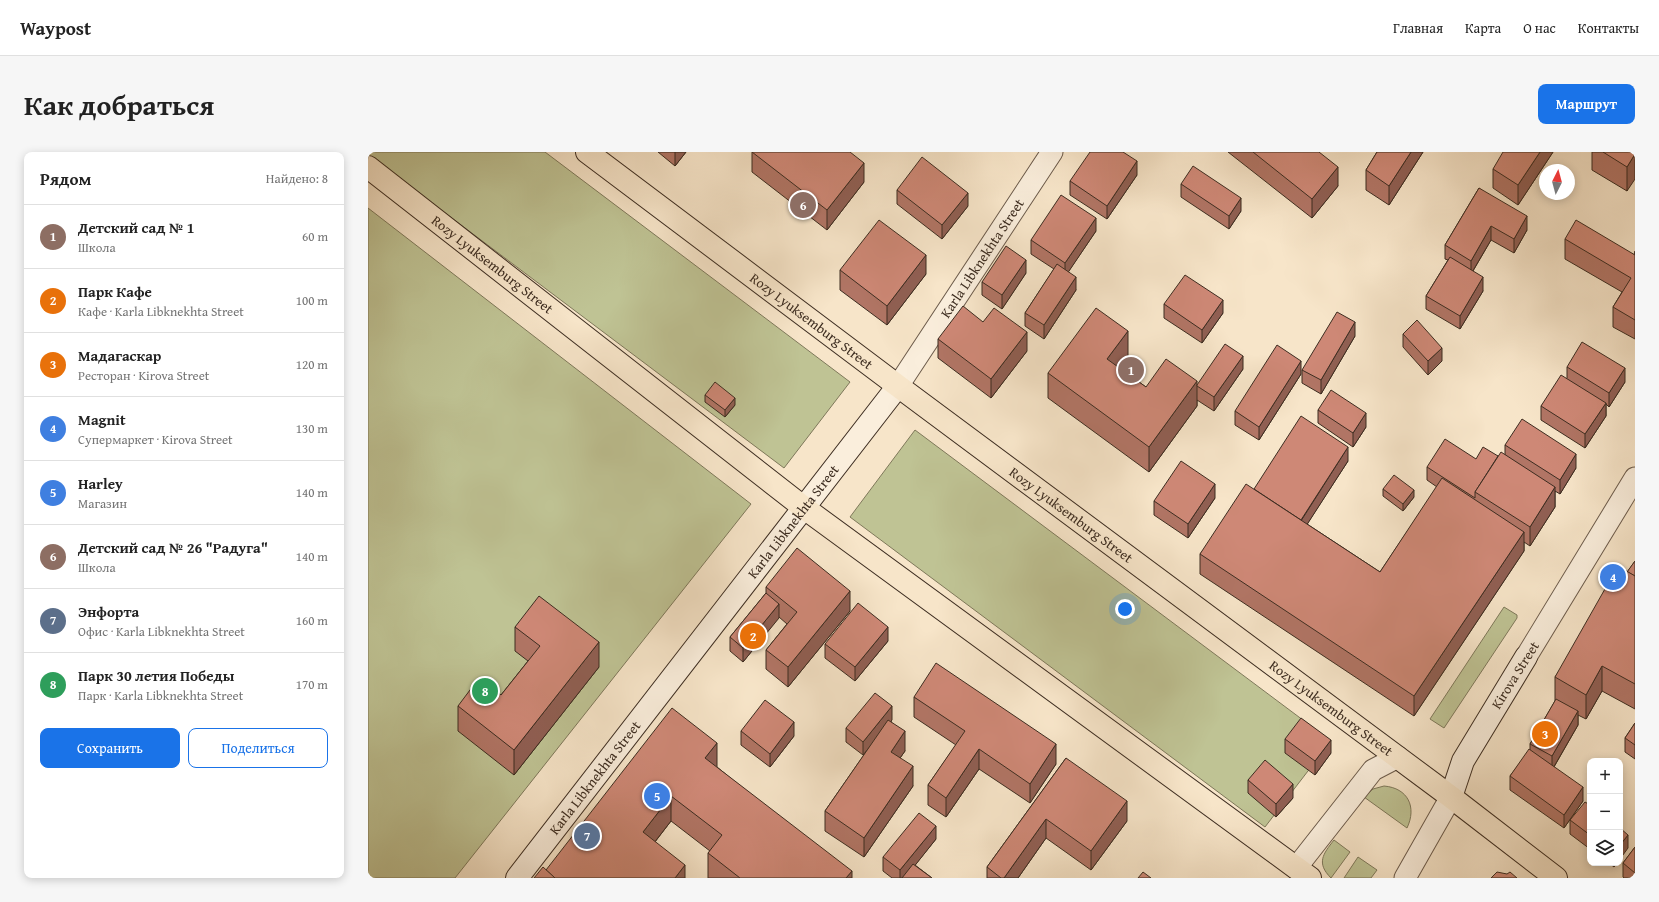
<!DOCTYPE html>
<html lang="ru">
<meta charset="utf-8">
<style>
:root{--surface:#fff;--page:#f6f6f6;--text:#222;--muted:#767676;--line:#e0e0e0;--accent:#1a73e8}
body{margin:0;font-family:"Gentium Book Plus",serif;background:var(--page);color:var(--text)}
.controls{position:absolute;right:12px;bottom:12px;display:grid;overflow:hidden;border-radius:8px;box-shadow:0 2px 10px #0003}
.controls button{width:36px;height:36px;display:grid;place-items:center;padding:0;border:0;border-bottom:1px solid var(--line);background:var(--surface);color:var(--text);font:20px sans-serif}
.compass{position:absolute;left:1171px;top:12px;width:36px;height:36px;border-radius:50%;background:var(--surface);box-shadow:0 2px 10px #0003;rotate:6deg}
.you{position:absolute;left:757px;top:457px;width:14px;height:14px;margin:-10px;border:3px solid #fff;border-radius:50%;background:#1a73e8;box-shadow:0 0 0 6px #1a73e833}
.badge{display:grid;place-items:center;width:26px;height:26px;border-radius:50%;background:var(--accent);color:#fff;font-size:13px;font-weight:700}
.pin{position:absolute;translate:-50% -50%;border:2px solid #fff;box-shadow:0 1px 4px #0006}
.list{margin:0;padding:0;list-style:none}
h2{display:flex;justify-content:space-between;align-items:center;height:52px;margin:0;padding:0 16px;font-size:17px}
h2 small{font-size:13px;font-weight:400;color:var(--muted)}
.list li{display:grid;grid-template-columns:26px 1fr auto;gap:12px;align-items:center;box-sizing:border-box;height:64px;padding:0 16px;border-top:1px solid var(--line)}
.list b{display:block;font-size:15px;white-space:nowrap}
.list p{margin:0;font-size:13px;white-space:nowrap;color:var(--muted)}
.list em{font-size:13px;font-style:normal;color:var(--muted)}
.actions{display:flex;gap:8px;padding:12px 16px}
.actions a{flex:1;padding:9px 0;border:1px solid var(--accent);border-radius:8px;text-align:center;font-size:14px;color:var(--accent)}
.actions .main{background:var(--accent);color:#fff}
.icon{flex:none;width:22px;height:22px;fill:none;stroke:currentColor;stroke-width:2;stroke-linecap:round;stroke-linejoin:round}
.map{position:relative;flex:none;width:1267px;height:726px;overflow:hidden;border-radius:8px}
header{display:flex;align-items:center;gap:24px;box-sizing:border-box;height:56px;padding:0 20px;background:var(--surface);border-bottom:1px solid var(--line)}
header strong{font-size:19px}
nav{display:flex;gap:22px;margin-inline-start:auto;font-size:14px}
.intro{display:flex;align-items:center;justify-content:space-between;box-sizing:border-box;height:96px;padding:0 24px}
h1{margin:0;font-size:28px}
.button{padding:10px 18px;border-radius:8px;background:var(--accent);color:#fff;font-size:14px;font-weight:700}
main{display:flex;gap:24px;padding:0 24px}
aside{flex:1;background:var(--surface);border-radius:8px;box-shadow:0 2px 10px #0003}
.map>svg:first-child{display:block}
</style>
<header>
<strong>Waypost</strong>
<nav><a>Главная</a><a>Карта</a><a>О нас</a><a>Контакты</a></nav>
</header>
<div class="intro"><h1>Как добраться</h1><a class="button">Маршрут</a></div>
<main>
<aside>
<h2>Рядом<small>Найдено: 8</small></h2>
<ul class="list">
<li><span class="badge" style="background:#8d6e63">1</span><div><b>Детский сад № 1</b><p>Школа</p></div><em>60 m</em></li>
<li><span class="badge" style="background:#e8710a">2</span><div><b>Парк Кафе</b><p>Кафе · Karla Libknekhta Street</p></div><em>100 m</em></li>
<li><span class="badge" style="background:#e8710a">3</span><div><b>Мадагаскар</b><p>Ресторан · Kirova Street</p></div><em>120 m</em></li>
<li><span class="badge" style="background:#3f7fe0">4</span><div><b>Magnit</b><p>Супермаркет · Kirova Street</p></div><em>130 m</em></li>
<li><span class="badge" style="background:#3f7fe0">5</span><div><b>Harley</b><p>Магазин</p></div><em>140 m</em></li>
<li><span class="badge" style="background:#8d6e63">6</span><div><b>Детский сад № 26 &quot;Радуга&quot;</b><p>Школа</p></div><em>140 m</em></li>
<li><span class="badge" style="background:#5c6f8a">7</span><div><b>Энфорта</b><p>Офис · Karla Libknekhta Street</p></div><em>160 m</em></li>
<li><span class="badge" style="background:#2e9e5b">8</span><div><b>Парк 30 летия Победы</b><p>Парк · Karla Libknekhta Street</p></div><em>170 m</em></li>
</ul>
<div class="actions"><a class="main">Сохранить</a><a>Поделиться</a></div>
</aside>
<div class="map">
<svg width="1267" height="726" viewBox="0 0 1267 726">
<rect width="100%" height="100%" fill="#f7e5c9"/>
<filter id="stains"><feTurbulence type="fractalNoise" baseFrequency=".005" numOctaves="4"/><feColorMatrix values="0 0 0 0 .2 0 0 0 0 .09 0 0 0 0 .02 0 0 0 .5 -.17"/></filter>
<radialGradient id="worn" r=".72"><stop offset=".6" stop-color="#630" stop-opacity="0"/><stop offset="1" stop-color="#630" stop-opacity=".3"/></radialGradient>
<!-- green -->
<g fill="#bfc394" stroke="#7e785a">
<polygon points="0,0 177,0 482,230 416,316 0,3"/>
<polygon points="0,56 383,352 87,726 0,726"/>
<polygon points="547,278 963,589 897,675 482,365"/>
<polygon points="1136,455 1149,463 1149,466 1076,576 1062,567"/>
<path d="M1016,634C1040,636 1049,655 1039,676L996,645L1005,637Z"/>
<path d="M966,688L982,700L963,726C948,711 955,702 966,688Z"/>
<polygon points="990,705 1009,718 1003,726 976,726"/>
</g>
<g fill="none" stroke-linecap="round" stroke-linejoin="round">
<defs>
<g id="street">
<path id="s1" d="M530,234L684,0"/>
<polyline points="1158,505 1267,326"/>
<polyline points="928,716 1005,618 1030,605"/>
<polyline points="1037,726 1083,645"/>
</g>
<g id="secondary">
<polyline points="1083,645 1095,609 1158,505"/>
<path id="s2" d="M149,726L530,234"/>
</g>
<g id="primary">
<path id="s3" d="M219,0L530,234L1083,645L1188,726"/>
<path id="s4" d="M0,15L435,355L942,726"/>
</g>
</defs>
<!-- street casing -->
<use href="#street" stroke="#6c5b4b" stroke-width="23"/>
<!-- secondary casing -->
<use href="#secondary" stroke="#3d2d21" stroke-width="24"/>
<!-- primary casing -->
<use href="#primary" stroke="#3d2d21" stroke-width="24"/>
<!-- street -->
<use href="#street" stroke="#faeedc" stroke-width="21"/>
<!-- secondary -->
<use href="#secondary" stroke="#faeedc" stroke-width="22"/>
<!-- primary -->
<use href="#primary" stroke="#f7e5c9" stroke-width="22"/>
</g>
<!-- wall -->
<g fill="#b17565" stroke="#3d2d21">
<polygon points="290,0 318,0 307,14"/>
<polygon points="384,0 496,30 459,78 384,20"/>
<polygon points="860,0 951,0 970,34 944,66"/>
<polygon points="1009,0 1055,0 1021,53 998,38 998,18"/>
<polygon points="1185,0 1150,53 1125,36 1125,17"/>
<polygon points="1224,0 1267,0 1259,39 1224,18"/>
<polygon points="769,23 739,67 702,43 702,29"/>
<polygon points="813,32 873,59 861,77 813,45"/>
<polygon points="1111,36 1159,78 1146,101 1123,88 1105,119 1115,139 1092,177 1058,157 1058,144 1080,108 1077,107 1077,93"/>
<polygon points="529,38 600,54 574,87 529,52"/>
<polygon points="728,79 700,120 708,138 676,187 657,174 657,161 686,117 663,102 663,88"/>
<polygon points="1197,87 1266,103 1267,99 1267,187 1245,175 1245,155 1254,140 1197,107"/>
<polygon points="472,118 558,122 519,173 472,138"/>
<polygon points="658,121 634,157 614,143 614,130"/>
<polygon points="796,152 855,161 834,191 796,166"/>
<polygon points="615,170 659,199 623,246 570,206 570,187"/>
<polygon points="1035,182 1074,209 1060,223 1035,195"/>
<polygon points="987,184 953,242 934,231 934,218"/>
<polygon points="760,204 751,216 778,235 829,233 875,217 846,259 829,248 829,254 781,320 680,246 680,221"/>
<polygon points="1199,215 1257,230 1241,255 1238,252 1238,264 1217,296 1173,268 1173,254 1199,226"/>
<polygon points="933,222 891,288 867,273 867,259"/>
<polygon points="337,243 367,253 357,265 337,250"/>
<polygon points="950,258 998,275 985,295 950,271"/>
<polygon points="1137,293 1208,316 1192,342 1187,339 1187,355 1162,394 1156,390 1156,399 1046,564 832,422 832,402 886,337 980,309 939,372 1012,420 1069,335 1059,328 1059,315 1137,303"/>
<polygon points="1015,337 1046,345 1035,359 1015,344"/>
<polygon points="847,346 820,386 786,363 786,349"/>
<polygon points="1267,409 1267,557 1234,539 1218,567 1210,563 1210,573 1186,615 1215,649 1196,676 1142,638 1142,624 1162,598 1162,592 1187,549 1187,525"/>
<polygon points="398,435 482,459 420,535 398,517 398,498 419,472 411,465 375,510 362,499 362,485 398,441"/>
<polygon points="147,475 231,515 146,623 90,579 90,554 133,543 160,509 147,499"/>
<polygon points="520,489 487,529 457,506 457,492"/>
<polygon points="546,545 688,612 662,651 611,617 578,665 560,653 560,633 588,593 546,565"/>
<polygon points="524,568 523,569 537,599 532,606 545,634 496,705 457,679 457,659 498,600 495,603 478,590 478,576"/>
<polygon points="1267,571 1267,607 1257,600 1257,586"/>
<polygon points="373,579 426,584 402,615 373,593"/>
<polygon points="917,587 963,601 947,623 917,601"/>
<polygon points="698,606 759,669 723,718 678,686 650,726 619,726 619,715"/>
<polygon points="349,615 484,726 340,726 340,701 342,699 303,669 287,690 317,726 178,718"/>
<polygon points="880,628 925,646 908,665 880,641"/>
<polygon points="1222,653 1222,697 1202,682 1202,668"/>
<polygon points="568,687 547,713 564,726 524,726 515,719 515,705"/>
<polygon points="1267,695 1267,726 1256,726 1255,725 1255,711"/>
<polygon points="1241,711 1249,711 1246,715"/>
</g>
<!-- shaded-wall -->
<g fill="#905f53" stroke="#3d2d21">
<polygon points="307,0 318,0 307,14"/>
<polygon points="1043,0 1055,0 1021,53 1021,34"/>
<polygon points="1172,0 1185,0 1150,53 1150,33"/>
<polygon points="1267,2 1267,27 1259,39 1259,15"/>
<polygon points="769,9 769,23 739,67 739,54"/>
<polygon points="496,11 496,30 459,78 459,58"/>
<polygon points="970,15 970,34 944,66 944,47"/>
<polygon points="600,41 600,54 574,87 574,73"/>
<polygon points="873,46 873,59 861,77 861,64"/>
<polygon points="1159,64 1159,78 1146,101 1146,87"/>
<polygon points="728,66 728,79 697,125 697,111"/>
<polygon points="1123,74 1123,88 1103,122 1103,109"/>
<polygon points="558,103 558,122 519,173 519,154"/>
<polygon points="658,108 658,121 634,157 634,143"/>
<polygon points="708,125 708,138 676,187 676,173"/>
<polygon points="1115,125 1115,139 1092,177 1092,164"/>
<polygon points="855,148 855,161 834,191 834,178"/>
<polygon points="987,170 987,184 953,242 953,228"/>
<polygon points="760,179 760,204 739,232 739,207"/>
<polygon points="659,180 659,199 623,246 623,227"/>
<polygon points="1074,196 1074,209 1060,223 1060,209"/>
<polygon points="875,204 875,217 846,259 846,245"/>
<polygon points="933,209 933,222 891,288 891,275"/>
<polygon points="1257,216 1257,230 1241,255 1241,241"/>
<polygon points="829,229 829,254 781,320 781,295"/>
<polygon points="367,246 367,253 357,265 357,258"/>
<polygon points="1238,251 1238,264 1217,296 1217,282"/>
<polygon points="998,261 998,275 985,295 985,281"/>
<polygon points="980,295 980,309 931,385 931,372"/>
<polygon points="1208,302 1208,316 1192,342 1192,328"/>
<polygon points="847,332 847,346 820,386 820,372"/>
<polygon points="1187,335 1187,355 1162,394 1162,375"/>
<polygon points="1046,338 1046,345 1035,359 1035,352"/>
<polygon points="1156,380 1156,399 1046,564 1046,544"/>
<polygon points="482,439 482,459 420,535 420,515"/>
<polygon points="411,452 411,466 375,510 375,496"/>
<polygon points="520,475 520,489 487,529 487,515"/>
<polygon points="231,490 231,515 146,623 146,598"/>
<polygon points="1234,514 1234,539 1218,567 1218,543"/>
<polygon points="524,554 524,568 495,603 495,590"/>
<polygon points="1210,559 1210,573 1184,618 1184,604"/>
<polygon points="426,570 426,584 402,615 402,602"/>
<polygon points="537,579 537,599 523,619 523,600"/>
<polygon points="963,588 963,601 947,623 947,609"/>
<polygon points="349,591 349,615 337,631 337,606"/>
<polygon points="688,592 688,612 662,651 662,632"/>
<polygon points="611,597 611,617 578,665 578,646"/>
<polygon points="545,614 545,634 496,705 496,686"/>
<polygon points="925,632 925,646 908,665 908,652"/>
<polygon points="1215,635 1215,649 1196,676 1196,663"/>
<polygon points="303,644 303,669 275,705 275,680"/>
<polygon points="759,649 759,669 723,718 723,699"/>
<polygon points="678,667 678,686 650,726 636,726"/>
<polygon points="568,674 568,687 537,726 532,726 532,718"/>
<polygon points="1260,683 1260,696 1252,707 1252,693"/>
<polygon points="1246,711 1249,711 1246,715"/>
<polygon points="317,713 317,726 307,726"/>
<polygon points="484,719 484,726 478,726"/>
</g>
<!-- building -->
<g fill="#ce8876" stroke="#3d2d21">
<polygon points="384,0 482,0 496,11 459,58"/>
<polygon points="722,0 755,0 769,9 739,54 702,29"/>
<polygon points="885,0 951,0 970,15 944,47"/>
<polygon points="1009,0 1043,0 1021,34 998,18"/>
<polygon points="1135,0 1172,0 1150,33 1125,17"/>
<polygon points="1235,0 1267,0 1267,2 1259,15"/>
<polygon points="554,5 600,41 574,73 529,38"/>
<polygon points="825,14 873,46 861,64 813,32"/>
<polygon points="1111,36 1159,64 1146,87 1123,74 1103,109 1077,93"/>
<polygon points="693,43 728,66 697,111 663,88"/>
<polygon points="511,68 558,103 519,154 472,118"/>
<polygon points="1208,68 1267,103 1267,168 1245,155 1263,126 1197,87"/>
<polygon points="638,94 658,108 634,143 614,130"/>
<polygon points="1082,105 1115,125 1092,164 1058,144"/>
<polygon points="689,112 708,125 676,173 657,161"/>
<polygon points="817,123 855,148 834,178 796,152"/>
<polygon points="595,154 615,170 626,156 659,180 623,227 570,187"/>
<polygon points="728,156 760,179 739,207 778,235 798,207 829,229 781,295 680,221"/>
<polygon points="969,160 987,170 953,228 934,218"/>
<polygon points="1049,168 1074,196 1060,209 1035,182"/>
<polygon points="1214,190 1257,216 1241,241 1199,215"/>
<polygon points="857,192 875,204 846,245 829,234 829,233"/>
<polygon points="909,193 933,209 891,275 867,259"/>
<polygon points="1193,223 1238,251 1217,282 1173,254"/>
<polygon points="347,230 367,246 357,258 337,243"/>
<polygon points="963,238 998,261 985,281 950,258"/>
<polygon points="933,264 980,295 933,368 886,337"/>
<polygon points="1154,267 1208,302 1192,328 1137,293"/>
<polygon points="1077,287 1108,307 1115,295 1130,304 1107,340 1107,346 1059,315"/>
<polygon points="1133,300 1187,335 1162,375 1107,340"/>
<polygon points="813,309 847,332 820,372 786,349"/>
<polygon points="1026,323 1046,338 1035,352 1015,337"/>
<polygon points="1074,326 1156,380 1046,544 832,402 878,332 1012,420"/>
<polygon points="429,396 482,439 420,515 398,498 429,460 398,435"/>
<polygon points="1267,409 1267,424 1259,420"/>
<polygon points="1250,414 1267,424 1267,532 1234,514 1218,543 1187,525"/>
<polygon points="398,441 411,452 375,496 362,485"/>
<polygon points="171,444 231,490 146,598 90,554 111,526 133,543 172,494 147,475"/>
<polygon points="490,451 520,475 487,515 457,492"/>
<polygon points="568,511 688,592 662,632 611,597 578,646 560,633 597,579 546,545"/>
<polygon points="507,541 524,554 495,590 478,576"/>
<polygon points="1188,547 1210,559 1184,604 1162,592"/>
<polygon points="397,548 426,570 402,602 373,579"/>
<polygon points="304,556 349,591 337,606 484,719 478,726 372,726 340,701 354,683 303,644 275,680 317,713 307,726 187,726 178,718"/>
<polygon points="933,566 963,588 947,609 917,587"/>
<polygon points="520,568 537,579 523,600 545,614 496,686 457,659"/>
<polygon points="1267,571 1267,593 1257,586"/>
<polygon points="1161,597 1215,635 1196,663 1142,624"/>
<polygon points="698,606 759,649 723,699 678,667 636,726 633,726 619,715"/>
<polygon points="897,608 925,632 908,652 880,628"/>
<polygon points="1217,650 1222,653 1222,683 1202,668"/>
<polygon points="551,661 568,674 532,718 515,705"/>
<polygon points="1252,676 1260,683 1252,693"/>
<polygon points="1267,695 1267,721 1255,711"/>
<polygon points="545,712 564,726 534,726"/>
<polygon points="175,715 187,726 166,726"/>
<polygon points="775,720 783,726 770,726"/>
<polygon points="1129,720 1139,722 1142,720 1149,726 1123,726"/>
</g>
<g text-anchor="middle" stroke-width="3.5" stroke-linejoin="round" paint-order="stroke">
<!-- street labels -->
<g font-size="14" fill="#3d2d21" stroke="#faeedc">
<text dy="5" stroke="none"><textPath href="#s1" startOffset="153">Karla Libknekhta Street</textPath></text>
<text dy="5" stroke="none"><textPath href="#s4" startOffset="158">Rozy Lyuksemburg Street</textPath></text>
<text dy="5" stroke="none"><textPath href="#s3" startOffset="281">Rozy Lyuksemburg Street</textPath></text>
<text dy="5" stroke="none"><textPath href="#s3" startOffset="605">Rozy Lyuksemburg Street</textPath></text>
<text dy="5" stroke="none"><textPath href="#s2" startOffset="451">Karla Libknekhta Street</textPath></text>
<text transform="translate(1147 523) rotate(-58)" y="5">Kirova Street</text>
<text dy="5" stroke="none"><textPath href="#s3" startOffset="929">Rozy Lyuksemburg Street</textPath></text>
<text dy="5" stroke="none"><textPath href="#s2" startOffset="127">Karla Libknekhta Street</textPath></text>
</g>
</g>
<rect width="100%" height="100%" filter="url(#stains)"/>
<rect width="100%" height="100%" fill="url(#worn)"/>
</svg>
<div class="controls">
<button>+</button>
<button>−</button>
<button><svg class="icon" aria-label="layers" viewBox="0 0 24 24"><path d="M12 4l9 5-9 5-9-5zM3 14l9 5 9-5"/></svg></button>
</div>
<svg class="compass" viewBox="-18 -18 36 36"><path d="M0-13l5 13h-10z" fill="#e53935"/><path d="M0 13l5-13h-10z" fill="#767676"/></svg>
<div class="you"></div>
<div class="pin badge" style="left:763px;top:218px;background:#8d6e63">1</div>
<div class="pin badge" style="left:385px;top:484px;background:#e8710a">2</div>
<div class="pin badge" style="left:1177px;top:582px;background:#e8710a">3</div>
<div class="pin badge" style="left:1245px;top:425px;background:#3f7fe0">4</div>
<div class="pin badge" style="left:289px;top:644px;background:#3f7fe0">5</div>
<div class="pin badge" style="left:435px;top:53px;background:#8d6e63">6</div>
<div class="pin badge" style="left:219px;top:684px;background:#5c6f8a">7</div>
<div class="pin badge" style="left:117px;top:539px;background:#2e9e5b">8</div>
</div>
</main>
